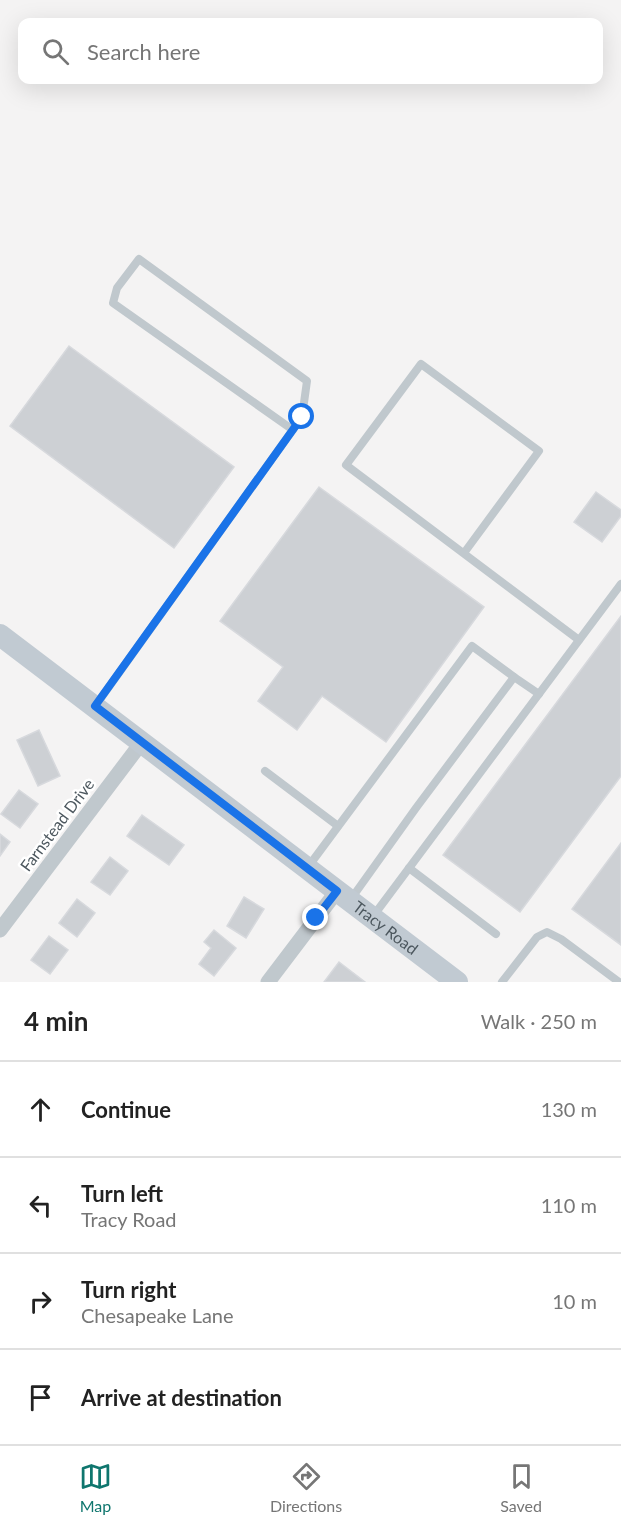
<!DOCTYPE html>
<meta charset="utf-8">
<style>
:root{--surface:#fff;--page:#f2f2f2;--text:#222;--muted:#767676;--line:#e0e0e0;--accent:#0f766e}
body{margin:0;font-family:Lato,sans-serif;background:var(--page);color:var(--text)}
.stop{position:absolute;width:18px;height:18px;margin:-14px;border:4px solid #1a73e8;border-radius:50%;background:#fff}
.stop.end{background:#1a73e8;border-color:#fff;box-shadow:0 2px 6px #0008}
.list{margin:0;padding:0;list-style:none}
h2{display:flex;justify-content:space-between;align-items:center;height:78px;margin:0;padding:0 24px;font-size:26px}
h2 small{font-size:20px;font-weight:400;color:var(--muted)}
.list li{display:grid;grid-template-columns:39px 1fr auto;gap:18px;align-items:center;box-sizing:border-box;height:96px;padding:0 24px;border-top:2px solid var(--line)}
.list b{display:block;font-size:22px;white-space:nowrap}
.list p{margin:0;font-size:20px;white-space:nowrap;color:var(--muted)}
.list em{font-size:20px;font-style:normal;color:var(--muted)}
.icon{flex:none;width:33px;height:33px;fill:none;stroke:currentColor;stroke-width:2;stroke-linecap:round;stroke-linejoin:round}
.map{position:relative;flex:none;width:621px;height:982px;overflow:hidden}
.search{position:absolute;background:var(--surface);box-shadow:0 6px 24px #0002;left:18px;right:18px;top:18px;height:66px;display:flex;align-items:center;gap:15px;box-sizing:border-box;padding:0 21px;border-radius:12px;color:var(--muted);font-size:22px}
.sheet{height:462px;background:var(--surface)}
nav{display:flex;justify-content:space-around;align-items:center;box-sizing:border-box;height:84px;border-top:2px solid var(--line);background:var(--surface);font-size:16px;color:var(--muted)}
nav a{display:grid;justify-items:center;gap:3px}
nav .on{color:var(--accent)}
.map>svg:first-child{display:block}
</style>
<div class="map">
<svg width="621" height="982" viewBox="0 0 621 982">
<rect width="100%" height="100%" fill="#f4f3f3"/>
<!-- building -->
<g fill="#cdd0d4" stroke="#d7d9dd" stroke-width="1.5">
<polygon points="69,346 234,467 174,548 10,426"/>
<polygon points="319,487 484,607 386,742 322,696 297,730 258,701 283,667 220,621"/>
<polygon points="596,492 621,510 621,516 602,542 574,522"/>
<polygon points="621,616 621,776 520,912 443,855"/>
<polygon points="39,730 60,776 38,786 17,740"/>
<polygon points="19,790 38,804 20,828 1,814"/>
<polygon points="142,815 184,845 169,865 127,836"/>
<polygon points="0,834 10,842 0,856"/>
<polygon points="621,843 621,945 572,909"/>
<polygon points="110,857 128,871 110,895 91,882"/>
<polygon points="244,897 264,909 246,938 227,926"/>
<polygon points="77,899 95,913 77,937 59,923"/>
<polygon points="214,930 236,948 214,976 199,964 211,948 204,942"/>
<polygon points="49,936 68,950 50,974 31,960"/>
<polygon points="339,962 365,982 324,982"/>
</g>
<g fill="none" stroke-linecap="round" stroke-linejoin="round">
<!-- lane -->
<g stroke="#c0c8cd" stroke-width="8">
<polyline points="464,553 539,451 421,364 346,465 579,640"/>
<polyline points="96,705 302,417 307,381 139,259 117,288 113,303 293,430"/>
<polyline points="265,771 338,826"/>
<polyline points="308,867 472,646 514,677"/>
<polyline points="409,868 496,934"/>
<polyline points="351,899 416,808 514,677 539,694"/>
<polyline points="374,915 621,584"/>
<polyline points="502,982 537,937 547,932 561,939 619,982"/>
</g>
<!-- street -->
<g stroke="#c0c8cd" stroke-width="15">
<polyline points="0,930 142,742"/>
<polyline points="268,982 337,891"/>
</g>
<!-- secondary -->
<path stroke="#c1cad2" stroke-width="22" id="s1" d="M0,635L457,982"/>
</g>
<g fill="none" stroke-linecap="round" stroke-linejoin="round">
<!-- route -->
<polyline stroke="#1a73e8" stroke-width="8" points="302,417 95,706 337,891 316,918"/>
</g>
<g text-anchor="middle" stroke-width="5" stroke-linejoin="round" paint-order="stroke">
<!-- street labels -->
<g font-size="16" fill="#4c575e" stroke="#fff">
<text transform="translate(57 825) rotate(-53)" y="6">Farnstead Drive</text>
<text dy="6" stroke="none"><textPath href="#s1" startOffset="484">Tracy Road</textPath></text>
</g>
</g>
</svg>
<div class="stop" style="left:302px;top:417px"></div>
<div class="stop end" style="left:316px;top:918px"></div>
<div class="search"><svg class="icon" aria-label="search" viewBox="0 0 24 24"><circle cx="10" cy="10" r="6"/><path d="M15 15l6 6"/></svg>Search here</div>
</div>
<section class="sheet">
<h2>4 min<small>Walk · 250 m</small></h2>
<ul class="list">
<li><svg class="icon" aria-label="ahead" viewBox="0 0 24 24"><path d="M12 20V5M6 11l6-6 6 6"/></svg><div><b>Continue</b></div><em>130 m</em></li>
<li><svg class="icon" aria-label="left" viewBox="0 0 24 24"><path d="M17 20v-9H6M10 6l-5 5 5 5"/></svg><div><b>Turn left</b><p>Tracy Road</p></div><em>110 m</em></li>
<li><svg class="icon" aria-label="right" viewBox="0 0 24 24"><path d="M7 20v-9h11M14 6l5 5-5 5"/></svg><div><b>Turn right</b><p>Chesapeake Lane</p></div><em>10 m</em></li>
<li><svg class="icon" aria-label="arrive" viewBox="0 0 24 24"><path d="M6 21V4h12l-3 4 3 4H6"/></svg><div><b>Arrive at destination</b></div></li>
</ul>
</section>
<nav>
<a class="on"><svg class="icon" aria-label="map" viewBox="0 0 24 24"><path d="M3 6l6-2 6 2 6-2v14l-6 2-6-2-6 2zM9 4v14M15 6v14"/></svg>Map</a>
<a><svg class="icon" aria-label="directions" viewBox="0 0 24 24"><path d="M12 3l9 9-9 9-9-9zM9 14v-3h6M13 9l2 2-2 2"/></svg>Directions</a>
<a><svg class="icon" aria-label="saved" viewBox="0 0 24 24"><path d="M7 4h10v16l-5-4-5 4z"/></svg>Saved</a>
</nav>
